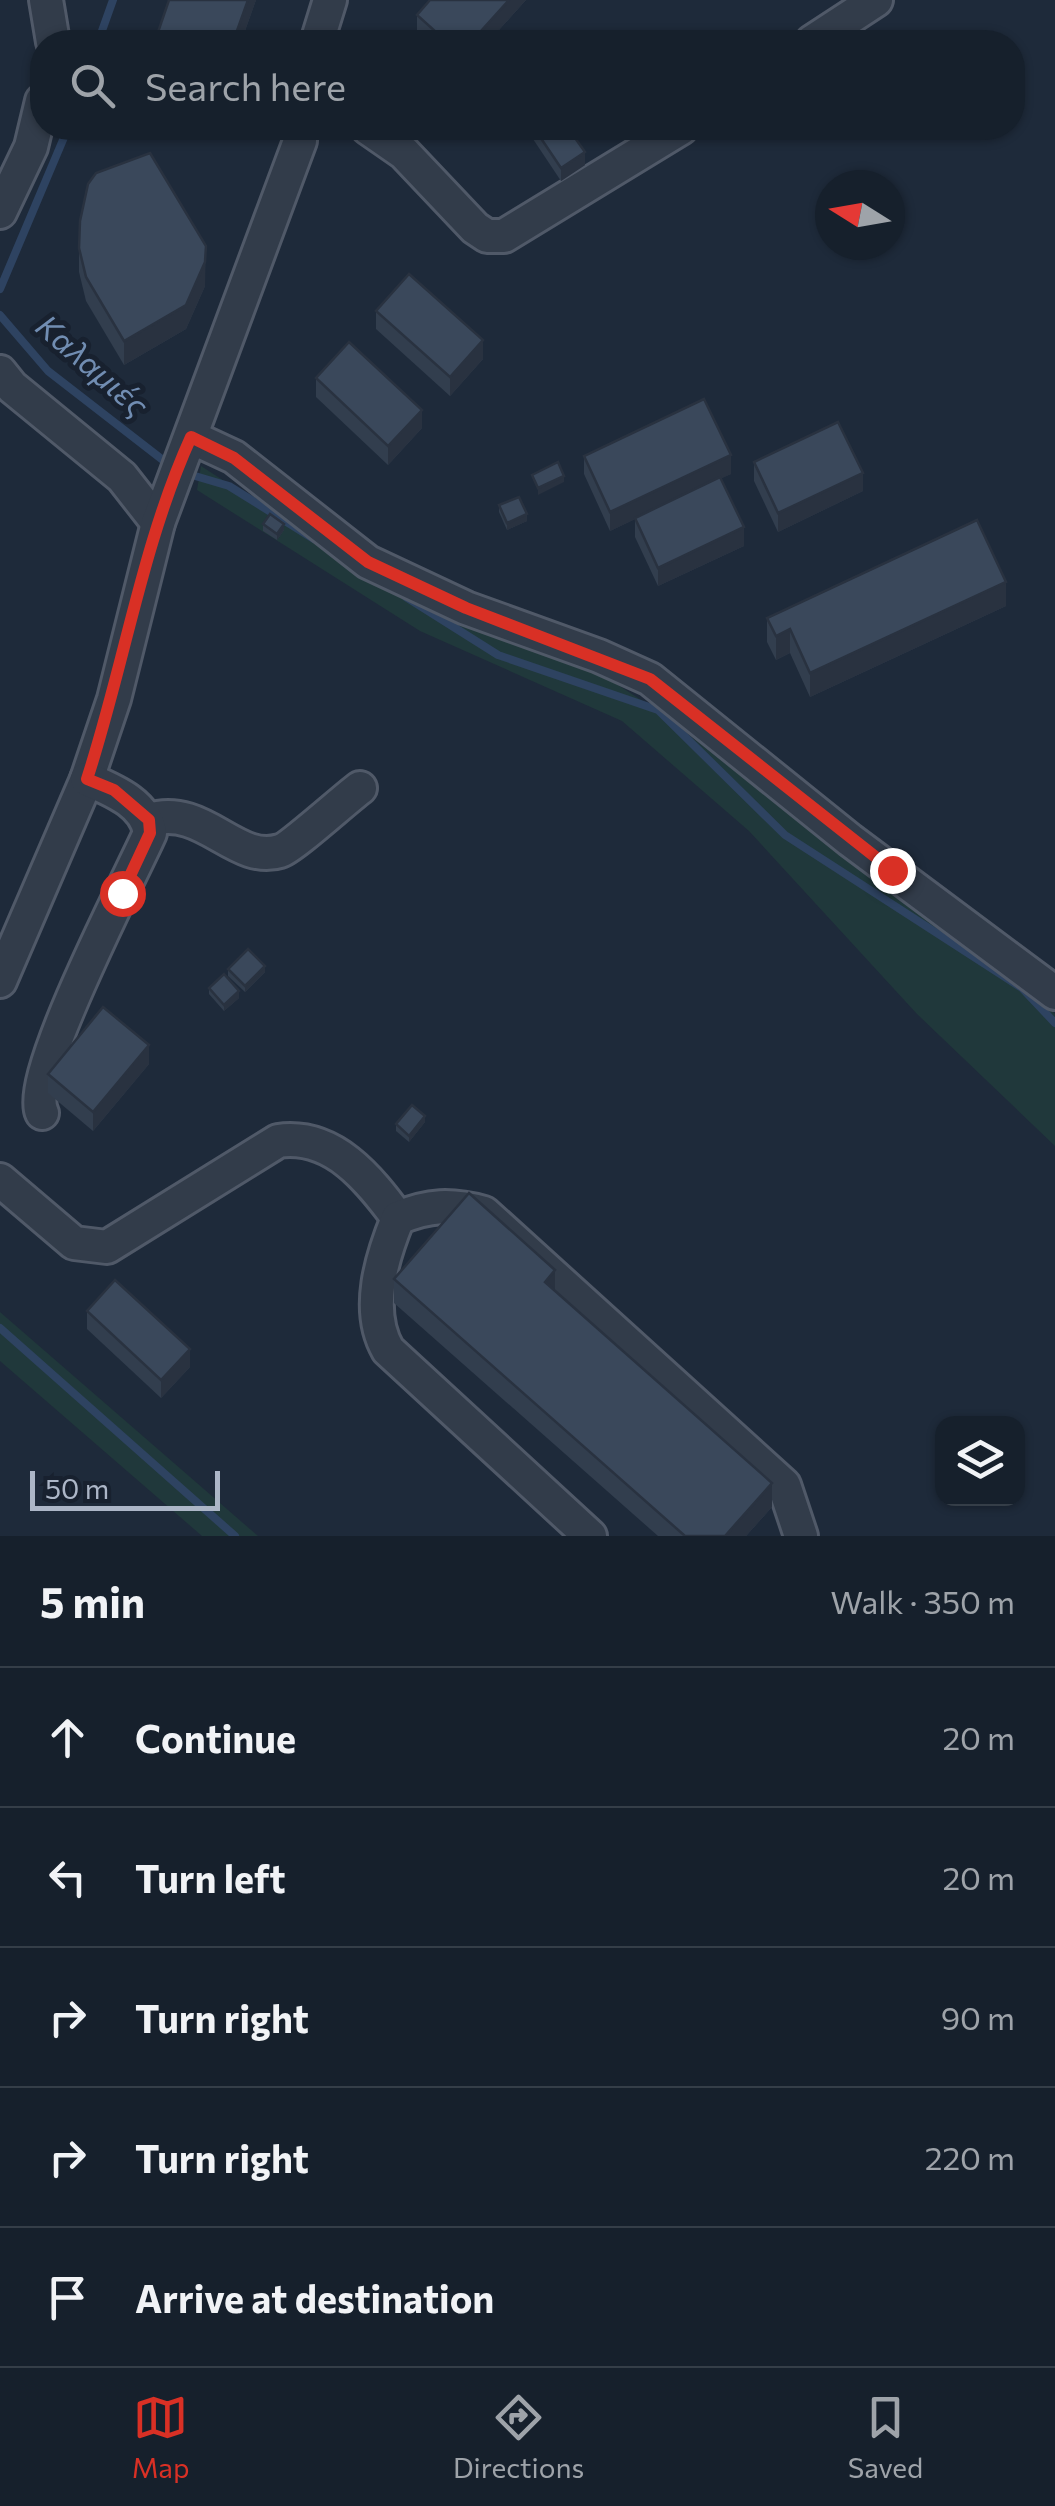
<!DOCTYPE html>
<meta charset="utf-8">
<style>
:root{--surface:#16202c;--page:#1f2834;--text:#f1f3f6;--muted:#9ea3a9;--line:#353e48;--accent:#d93025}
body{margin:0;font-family:Commissioner,sans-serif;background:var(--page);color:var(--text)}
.controls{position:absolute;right:30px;bottom:30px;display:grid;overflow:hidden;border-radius:20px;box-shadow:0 2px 8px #0004}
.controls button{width:90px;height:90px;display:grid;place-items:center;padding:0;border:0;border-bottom:2px solid var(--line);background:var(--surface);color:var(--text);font:50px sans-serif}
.compass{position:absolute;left:815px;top:170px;width:90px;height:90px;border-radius:50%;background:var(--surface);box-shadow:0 2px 8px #0004;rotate:281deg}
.scale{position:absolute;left:30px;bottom:25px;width:190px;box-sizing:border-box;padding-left:10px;border:5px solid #acb6c7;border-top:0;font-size:28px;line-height:35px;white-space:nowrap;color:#acb6c7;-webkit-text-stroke:8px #18212f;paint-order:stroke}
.stop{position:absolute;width:30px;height:30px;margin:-22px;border:8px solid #d93025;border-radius:50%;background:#fff}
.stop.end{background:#d93025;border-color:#fff;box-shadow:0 2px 10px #0008}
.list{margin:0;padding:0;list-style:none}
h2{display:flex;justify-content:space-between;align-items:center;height:130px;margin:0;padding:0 40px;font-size:42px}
h2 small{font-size:32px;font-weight:400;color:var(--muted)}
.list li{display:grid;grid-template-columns:65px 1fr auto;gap:30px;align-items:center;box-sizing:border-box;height:140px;padding:0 40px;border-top:2px solid var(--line)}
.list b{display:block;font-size:38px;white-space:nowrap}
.list em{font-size:32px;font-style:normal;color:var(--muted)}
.icon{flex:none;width:55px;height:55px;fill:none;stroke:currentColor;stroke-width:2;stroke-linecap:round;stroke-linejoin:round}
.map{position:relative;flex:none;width:1055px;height:1536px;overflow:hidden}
.search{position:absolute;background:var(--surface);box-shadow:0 2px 8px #0004;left:30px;right:30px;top:30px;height:110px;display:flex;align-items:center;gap:25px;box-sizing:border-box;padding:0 35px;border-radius:40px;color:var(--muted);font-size:38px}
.sheet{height:830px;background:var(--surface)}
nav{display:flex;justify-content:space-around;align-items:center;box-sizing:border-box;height:140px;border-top:2px solid var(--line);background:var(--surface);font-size:28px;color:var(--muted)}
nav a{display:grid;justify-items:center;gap:5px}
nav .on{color:var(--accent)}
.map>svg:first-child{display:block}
</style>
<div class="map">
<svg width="1055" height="1536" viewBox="0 0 1055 1536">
<rect width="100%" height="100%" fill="#1e2a3a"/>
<!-- grass -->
<g fill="#20383b">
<polygon points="201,466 425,611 584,663 655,709 822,838 1020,978 1055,1014 1055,1146 917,1014 749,831 622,721 420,631 197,490"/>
<polygon points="0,1312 258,1536 202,1536 0,1361"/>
</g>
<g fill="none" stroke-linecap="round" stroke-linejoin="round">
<!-- stream -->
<g stroke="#2e4361" stroke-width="8">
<polyline points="98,42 113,0"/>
<polyline points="0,289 68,128"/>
<polyline points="0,315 48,371 168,464"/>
<polyline points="185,473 229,486 314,539"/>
<polyline points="406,597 498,655 658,710 785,835 1022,988 1055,1023"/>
<polyline points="0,1328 235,1536"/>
</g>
<defs>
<g id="minor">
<polyline points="46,0 53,42"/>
<polyline points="317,42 330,0"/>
<polyline points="812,42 876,0"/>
<polyline points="368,128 404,153 475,228 487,236 504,236 681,128"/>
<polyline points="0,212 31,147 42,101"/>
<polyline points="0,372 12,387 122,477 158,523"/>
<polyline points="191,437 234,457 368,562 466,608 599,656 650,679 850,840 1055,993"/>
<path d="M149,820C204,803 235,865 280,851C291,848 345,799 360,788"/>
<polyline points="0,981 87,779 114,699 158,523 300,141 300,128"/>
<path d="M42,1113C25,1077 130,878 150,833C146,803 112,790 87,779"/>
<path d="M0,1180L74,1243L107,1247L278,1141C333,1133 369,1179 398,1218"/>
<path d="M590,1536L388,1350C365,1310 382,1257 398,1218C429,1205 451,1204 484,1213L784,1485L801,1536"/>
</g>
</defs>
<!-- minor casing -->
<use href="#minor" stroke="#505968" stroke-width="38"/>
<!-- minor -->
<use href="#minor" stroke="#323c4a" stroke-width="32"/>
</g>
<!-- wall -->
<g fill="#323e4e">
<polygon points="169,0 256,0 241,42 157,42 157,35"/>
<polygon points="430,0 526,0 488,42 427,42 417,34 417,15"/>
<polygon points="527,128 568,128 585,165 561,181 527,130"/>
<polygon points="79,248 205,286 186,329 124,365 86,301 79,272"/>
<polygon points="376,311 483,359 450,396 376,329"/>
<polygon points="316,378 422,428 388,465 316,397"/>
<polygon points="584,456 731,474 721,478 744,546 658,586 635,537 635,519 610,531 584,474"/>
<polygon points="754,462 863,491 778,532 754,481"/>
<polygon points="499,505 527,521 507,530 499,512"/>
<polygon points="263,524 284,530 277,540 263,531"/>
<polygon points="1006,606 810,697 790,653 776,660 767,642 767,618"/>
<polygon points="228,969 265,972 245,992 228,976"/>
<polygon points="209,988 239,998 224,1011 209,994"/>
<polygon points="149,1064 93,1131 48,1093 48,1074"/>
<polygon points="425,1122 409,1142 396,1131 396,1124"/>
<polygon points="394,1279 555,1291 772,1507 746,1536 658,1536 394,1303"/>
<polygon points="87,1311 190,1367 161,1398 87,1329"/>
</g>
<!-- shaded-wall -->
<g fill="#293240">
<polygon points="248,0 256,0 241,42 233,42"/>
<polygon points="509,0 526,0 488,42 471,42"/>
<polygon points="585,152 585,165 561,181 561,168"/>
<polygon points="206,246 205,286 186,329 124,365 124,341"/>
<polygon points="483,340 483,359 450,396 450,377"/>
<polygon points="422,410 422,428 388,465 388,446"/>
<polygon points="731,455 731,474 610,531 610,512"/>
<polygon points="863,473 863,491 778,532 778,513"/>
<polygon points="564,476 564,482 538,495 538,488"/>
<polygon points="527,514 527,521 507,530 507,523"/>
<polygon points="284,524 284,530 277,540 277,534"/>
<polygon points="744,527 744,546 658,586 658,568"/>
<polygon points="1006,582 1006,606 810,697 810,673"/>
<polygon points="790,629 790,653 776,660 776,636"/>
<polygon points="265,966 265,972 245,992 245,986"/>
<polygon points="239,991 239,998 224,1011 224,1005"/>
<polygon points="149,1045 149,1064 93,1131 93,1112"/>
<polygon points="425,1116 425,1122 409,1142 409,1136"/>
<polygon points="555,1270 555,1294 545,1282"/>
<polygon points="190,1349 190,1367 161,1398 161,1380"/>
<polygon points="772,1483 772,1507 746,1536 725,1536"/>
</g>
<!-- building -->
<g fill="#3a485b" stroke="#293240" stroke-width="2.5">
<polygon points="169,0 248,0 233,42 180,42 157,35"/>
<polygon points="430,0 509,0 471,42 447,42 417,15"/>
<polygon points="534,128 568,128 585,152 561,168"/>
<polygon points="150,153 206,246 205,262 186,305 124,341 86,277 79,248 80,221 88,184 96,173"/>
<polygon points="409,274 483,340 450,377 376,311"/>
<polygon points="349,342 422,410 388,446 316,378"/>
<polygon points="704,399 731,455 610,512 584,456"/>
<polygon points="838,422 863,473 778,513 754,462"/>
<polygon points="558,462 564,476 538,488 532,475"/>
<polygon points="720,477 744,527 658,568 635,518"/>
<polygon points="519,497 527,514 507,523 499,505"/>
<polygon points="270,514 284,524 277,534 263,524"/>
<polygon points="977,520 1006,582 810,673 790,629 776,636 767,618"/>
<polygon points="248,949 265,966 245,986 228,969"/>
<polygon points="224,974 239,991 224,1005 209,988"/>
<polygon points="103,1007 149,1045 93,1112 48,1074"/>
<polygon points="412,1105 425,1116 409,1136 396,1124"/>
<polygon points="469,1193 555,1270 545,1282 772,1483 725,1536 685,1536 394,1279"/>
<polygon points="115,1280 190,1349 161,1380 87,1311"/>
</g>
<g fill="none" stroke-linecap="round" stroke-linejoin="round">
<!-- route -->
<path stroke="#d93025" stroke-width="12" d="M122,893L150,833L149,820L114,790L87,779C124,666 142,545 191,437L234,458L368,562L466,608L650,679L892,870"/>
</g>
<g text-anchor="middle" stroke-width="10" stroke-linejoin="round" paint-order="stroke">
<!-- water labels -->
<g font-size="32" font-style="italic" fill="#718db2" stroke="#18212f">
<text transform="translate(92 366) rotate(41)" y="11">Καλαμιές</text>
</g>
</g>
</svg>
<div class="controls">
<button><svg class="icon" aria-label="layers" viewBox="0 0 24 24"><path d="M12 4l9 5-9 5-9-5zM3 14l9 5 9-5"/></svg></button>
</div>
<svg class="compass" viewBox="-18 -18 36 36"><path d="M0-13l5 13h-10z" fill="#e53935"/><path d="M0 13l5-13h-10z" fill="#9ea3a9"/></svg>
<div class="scale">50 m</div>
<div class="stop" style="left:122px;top:893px"></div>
<div class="stop end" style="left:892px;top:870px"></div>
<div class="search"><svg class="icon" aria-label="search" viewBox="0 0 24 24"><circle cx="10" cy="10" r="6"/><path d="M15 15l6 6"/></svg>Search here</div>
</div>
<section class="sheet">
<h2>5 min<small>Walk · 350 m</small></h2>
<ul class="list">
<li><svg class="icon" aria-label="ahead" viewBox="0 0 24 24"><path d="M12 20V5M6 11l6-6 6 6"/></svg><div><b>Continue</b></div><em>20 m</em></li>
<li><svg class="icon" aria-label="left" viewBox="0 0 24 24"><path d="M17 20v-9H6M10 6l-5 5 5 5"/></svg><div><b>Turn left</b></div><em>20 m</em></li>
<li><svg class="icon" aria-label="right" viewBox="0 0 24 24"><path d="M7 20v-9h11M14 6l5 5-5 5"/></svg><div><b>Turn right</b></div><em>90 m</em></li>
<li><svg class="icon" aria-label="right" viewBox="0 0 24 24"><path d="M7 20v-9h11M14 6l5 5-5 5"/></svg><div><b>Turn right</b></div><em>220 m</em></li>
<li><svg class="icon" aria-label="arrive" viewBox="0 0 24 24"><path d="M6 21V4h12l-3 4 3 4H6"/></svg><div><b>Arrive at destination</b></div></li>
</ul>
</section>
<nav>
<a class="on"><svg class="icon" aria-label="map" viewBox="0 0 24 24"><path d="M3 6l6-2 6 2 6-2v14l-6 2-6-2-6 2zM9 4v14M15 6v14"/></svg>Map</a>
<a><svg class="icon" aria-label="directions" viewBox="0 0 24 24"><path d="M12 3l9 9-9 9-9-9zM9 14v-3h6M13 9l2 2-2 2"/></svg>Directions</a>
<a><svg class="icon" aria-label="saved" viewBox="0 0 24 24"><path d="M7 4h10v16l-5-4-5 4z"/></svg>Saved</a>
</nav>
